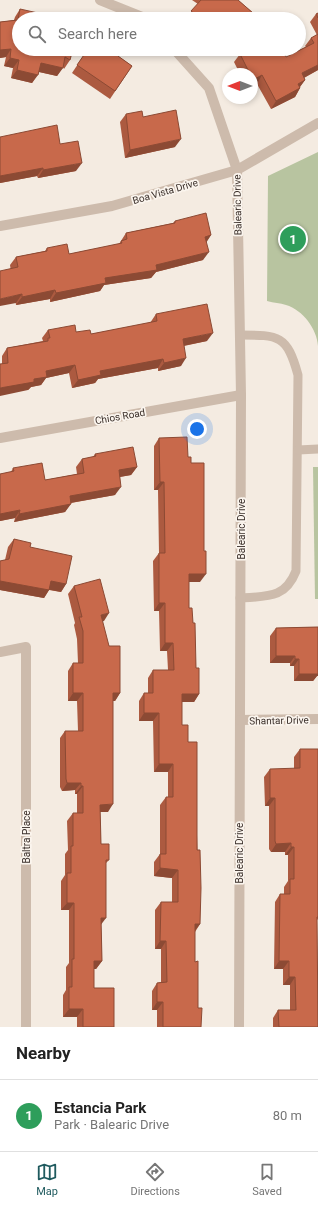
<!DOCTYPE html>
<meta charset="utf-8">
<style>
:root{--surface:#fff;--page:#f6f6f6;--text:#222;--muted:#767676;--line:#e0e0e0;--accent:#1f5a5e}
body{margin:0;font-family:Roboto,sans-serif;background:var(--page);color:var(--text)}
.compass{position:absolute;left:222px;top:68px;width:36px;height:36px;border-radius:50%;background:var(--surface);box-shadow:0 2px 6px #0003;rotate:270deg}
.you{position:absolute;left:197px;top:429px;width:14px;height:14px;margin:-10px;border:3px solid #fff;border-radius:50%;background:#1a73e8;box-shadow:0 0 0 6px #1a73e833}
.badge{display:grid;place-items:center;width:26px;height:26px;border-radius:50%;background:var(--accent);color:#fff;font-size:13px;font-weight:700}
.pin{position:absolute;translate:-50% -50%;border:2px solid #fff;box-shadow:0 1px 4px #0006}
.list{margin:0;padding:0;list-style:none}
h2{display:flex;justify-content:space-between;align-items:center;height:52px;margin:0;padding:0 16px;font-size:17px}
h2 small{font-size:13px;font-weight:400;color:var(--muted)}
.list li{display:grid;grid-template-columns:26px 1fr auto;gap:12px;align-items:center;box-sizing:border-box;height:72px;padding:0 16px;border-top:1px solid var(--line)}
.list b{display:block;font-size:15px;white-space:nowrap}
.list p{margin:0;font-size:13px;white-space:nowrap;color:var(--muted)}
.list em{font-size:13px;font-style:normal;color:var(--muted)}
.icon{flex:none;width:22px;height:22px;fill:none;stroke:currentColor;stroke-width:2;stroke-linecap:round;stroke-linejoin:round}
.map{position:relative;flex:none;width:318px;height:1027px;overflow:hidden}
.search{position:absolute;background:var(--surface);box-shadow:0 2px 6px #0003;left:12px;right:12px;top:12px;height:44px;display:flex;align-items:center;gap:10px;box-sizing:border-box;padding:0 14px;border-radius:22px;color:var(--muted);font-size:15px}
.sheet{height:124px;background:var(--surface)}
nav{display:flex;justify-content:space-around;align-items:center;box-sizing:border-box;height:56px;border-top:1px solid var(--line);background:var(--surface);font-size:11px;color:var(--muted)}
nav a{display:grid;justify-items:center;gap:2px}
nav .on{color:var(--accent)}
.map>svg:first-child{display:block}
</style>
<div class="map">
<svg width="318" height="1027" viewBox="0 0 318 1027">
<rect width="100%" height="100%" fill="#f4ebe1"/>
<!-- green -->
<g fill="#b8c4a0">
<path d="M318,152V346C317,329 303,310 286,305C280,303 274,303 267,301L268,176Z"/>
<polygon points="313,467 318,467 318,599 315,599"/>
</g>
<g fill="none" stroke-linecap="round" stroke-linejoin="round">
<!-- lane -->
<g stroke="#cdbbac" stroke-width="9">
<path d="M240,335C279,335 287,335 298,375L296,571C285,599 267,596 240,598"/>
<polyline points="298,450 318,449"/>
</g>
<!-- street -->
<g stroke="#cdbbac" stroke-width="10">
<polyline points="100,0 147,19"/>
<polyline points="174,49 209,88 237,170 241,395 239,1027"/>
<polyline points="0,226 112,206 237,170 318,123"/>
<polyline points="0,438 241,395"/>
<polyline points="0,652 26,647 26,1027"/>
<polyline points="240,720 318,719"/>
</g>
</g>
<!-- wall -->
<g fill="#ac5a40">
<polygon points="192,0 238,0 253,13 248,19 186,19 198,4"/>
<polygon points="20,9 73,49 70,60 64,69 63,67 57,76 39,72 32,83 11,78 13,68 4,66 6,57 0,58 0,22 14,20 15,17"/>
<polygon points="318,13 318,70 304,78 305,80 300,87 300,88 295,97 271,109 257,84 252,86 252,74 240,74 234,62 240,54 286,57 306,47 305,46 311,38 317,35 310,22 316,14"/>
<polygon points="88,49 118,56 132,66 110,99 72,73"/>
<polygon points="126,114 143,117 175,147 125,158 120,122"/>
<polygon points="0,137 60,144 76,171 38,178 37,176 0,183"/>
<polygon points="175,221 211,235 206,242 203,260 156,272 151,278 104,285 100,291 50,302 50,299 16,305 10,265 16,257 45,251 47,248 69,254 119,244 126,233 173,223"/>
<polygon points="156,314 207,341 184,346 181,366 158,371 158,368 98,379 95,383 72,388 69,373 46,378 41,385 31,387 28,390 2,364 2,356 7,348 43,341 42,338 48,330 91,334 150,323"/>
<polygon points="159,438 188,457 191,463 200,582 189,582 189,608 193,623 196,668 199,694 194,702 182,702 182,725 188,742 197,835 200,924 195,932 195,962 198,1008 201,1027 157,1027 157,1010 152,1010 152,991 157,983 161,982 161,949 155,949 155,910 161,902 172,902 172,878 154,876 154,862 160,854 160,805 166,797 168,797 168,772 154,772 153,721 139,721 139,701 144,693 148,693 148,678 153,670 168,670 167,651 160,651 159,611 154,611 153,561 159,553 158,490 154,490 154,446"/>
<polygon points="95,454 137,467 131,475 120,477 115,495 71,503 65,512 14,522 15,518 0,521 0,474 11,472 13,468 45,480 77,474 76,467 82,459 93,457"/>
<polygon points="14,539 30,547 66,584 61,592 49,590 44,598 0,590 0,561 5,560 8,547"/>
<polygon points="74,586 104,621 102,621 120,693 115,701 113,701 108,812 100,812 101,844 109,860 106,863 101,925 102,961 96,969 94,969 94,988 114,1027 77,1027 77,1017 63,1017 63,995 66,990 66,967 69,963 69,910 61,910 61,881 65,875 65,854 68,850 67,821 73,813 77,813 77,794 75,794 75,790 62,791 60,787 60,738 65,731 78,731 77,701 68,701 68,671 73,663 78,663 77,639 74,625 75,623 68,594"/>
<polygon points="318,627 318,676 317,676 313,681 294,681 294,666 290,666 290,663 270,663 270,636 276,628"/>
<polygon points="300,749 318,749 318,919 317,920 318,1027 273,1027 273,1018 278,1010 290,1010 290,985 283,985 283,969 274,969 275,902 280,894 284,894 284,887 288,881 288,855 285,855 285,852 271,852 269,849 269,806 265,806 264,777 270,769 294,769 294,757"/>
</g>
<!-- shaded-wall -->
<g fill="#8c4a34">
<polygon points="11,49 6,57 0,58 0,50"/>
<polygon points="10,58 19,60 13,68 4,66"/>
<polygon points="41,63 63,68 57,76 35,71"/>
<polygon points="318,65 318,70 296,82 302,73"/>
<polygon points="17,70 38,75 32,83 11,78"/>
<polygon points="262,75 257,84 252,86 252,82 253,80"/>
<polygon points="305,80 299,88 298,84"/>
<polygon points="300,88 295,97 271,109 276,101"/>
<polygon points="181,139 175,147 125,158 130,150"/>
<polygon points="82,163 76,171 38,178 43,170"/>
<polygon points="43,168 37,176 0,183 0,176"/>
<polygon points="211,235 206,243 205,237"/>
<polygon points="209,252 203,260 156,272 151,278 104,285 100,291 50,302 56,293 105,278 156,265"/>
<polygon points="55,290 50,299 16,305 22,297"/>
<polygon points="22,294 16,303 0,306 0,299"/>
<polygon points="213,333 207,341 177,347 183,339"/>
<polygon points="186,358 181,366 158,371 164,363"/>
<polygon points="163,359 158,368 98,379 95,383 72,388 78,380 100,371"/>
<polygon points="75,365 69,373 46,378 41,385 31,387 28,390 0,396 0,388 34,379 46,371"/>
<polygon points="137,467 131,475 113,478 119,470"/>
<polygon points="160,482 164,482 158,490 154,490"/>
<polygon points="121,487 115,495 64,504 70,496"/>
<polygon points="71,504 65,512 14,522 19,514"/>
<polygon points="20,510 15,518 0,521 0,514"/>
<polygon points="189,574 206,574 200,582 183,582"/>
<polygon points="0,581 49,590 44,598 0,590"/>
<polygon points="51,581 66,584 61,592 46,589"/>
<polygon points="159,603 165,603 159,611 154,611"/>
<polygon points="109,613 104,621 95,623 101,615"/>
<polygon points="165,643 173,643 167,651 160,651"/>
<polygon points="276,656 295,656 290,663 270,663"/>
<polygon points="295,659 299,659 294,666 290,666"/>
<polygon points="318,669 318,676 317,676 313,681 294,681 299,674"/>
<polygon points="73,693 83,693 77,701 68,701"/>
<polygon points="113,693 120,693 115,701 107,701"/>
<polygon points="182,694 199,694 194,702 176,702"/>
<polygon points="144,713 159,713 153,721 139,721"/>
<polygon points="159,764 173,764 168,772 154,772"/>
<polygon points="67,783 81,783 75,790 62,791"/>
<polygon points="81,786 83,786 77,794 75,794"/>
<polygon points="270,798 275,798 269,806 265,806"/>
<polygon points="113,804 108,812 95,812 100,805"/>
<polygon points="291,843 285,852 271,852 276,844"/>
<polygon points="291,847 294,847 288,855 285,855"/>
<polygon points="160,868 178,870 172,878 154,876"/>
<polygon points="67,903 74,903 69,910 61,910"/>
<polygon points="101,918 106,918 100,926"/>
<polygon points="195,924 200,924 194,932"/>
<polygon points="160,941 166,941 161,949 155,949"/>
<polygon points="94,961 102,961 96,969 88,969"/>
<polygon points="279,961 289,961 283,969 274,969"/>
<polygon points="289,977 295,977 290,985 283,985"/>
<polygon points="157,1002 163,1002 157,1010 152,1010"/>
<polygon points="69,1009 83,1009 77,1017 63,1017"/>
</g>
<!-- building -->
<g fill="#c8694b" stroke="#8c4a34">
<polygon points="201,0 238,0 253,13 247,19 201,19 191,11"/>
<polygon points="20,9 65,19 19,19 19,49 73,49 70,60 65,57 63,68 41,63 38,75 17,70 19,60 10,58 11,49 0,50 0,22 18,20"/>
<polygon points="318,13 318,18 316,14"/>
<polygon points="318,34 318,65 302,73 305,80 298,84 300,88 276,101 262,75 253,80 252,78 252,74 250,74 240,54 249,49 282,49 286,57 314,43 311,38"/>
<polygon points="88,49 122,49 118,56 132,66 115,91 77,65"/>
<polygon points="176,110 181,139 130,150 126,114 142,111 143,117"/>
<polygon points="57,125 60,144 78,141 82,163 43,170 43,168 0,176 0,137"/>
<polygon points="206,213 211,235 205,237 209,252 156,265 157,270 105,278 106,283 56,293 55,290 22,297 22,294 0,299 0,271 18,267 16,257 47,251 47,248 67,244 69,254 122,243 121,241 127,239 126,233 175,223 175,221"/>
<polygon points="207,304 213,333 183,339 186,358 164,363 163,359 100,371 101,375 78,380 75,365 46,371 47,377 34,379 34,382 0,388 0,364 8,363 7,348 48,341 48,338 50,338 48,330 75,325 76,332 90,330 91,334 157,321 156,314"/>
<polygon points="187,437 188,457 191,457 191,463 204,463 204,551 206,551 206,574 189,574 189,608 192,608 193,623 195,623 196,668 199,668 199,694 182,694 182,725 188,725 188,742 197,742 197,850 200,850 201,888 200,924 195,924 195,962 198,961 198,1008 202,1008 201,1027 163,1027 163,1002 157,1002 157,983 167,982 166,941 160,941 161,902 178,902 178,870 160,868 160,854 166,854 166,797 173,797 173,764 159,764 159,713 144,713 144,693 153,693 153,670 174,670 173,643 165,643 165,603 159,603 159,553 165,553 164,482 160,482 159,438"/>
<polygon points="133,447 137,467 119,470 121,487 70,496 71,504 19,514 20,510 0,514 0,474 14,471 13,468 42,463 45,480 84,473 82,459 96,456 95,454"/>
<polygon points="14,539 31,543 30,547 72,556 66,584 51,581 49,590 0,581 0,561 9,559"/>
<polygon points="100,579 109,613 101,615 109,646 120,646 120,693 113,693 113,804 100,805 101,844 109,844 109,860 106,860 106,918 101,918 102,961 94,961 94,988 114,988 114,1027 83,1027 83,1009 69,1009 69,987 72,987 72,959 74,959 74,903 67,903 67,873 71,873 71,846 73,846 73,813 83,813 83,786 81,786 81,783 67,783 66,779 65,731 83,731 83,693 73,693 73,663 83,663 83,631 79,617 82,617 74,586"/>
<polygon points="318,627 318,674 299,674 299,659 295,659 295,656 276,656 276,628"/>
<polygon points="300,749 318,749 318,917 317,917 318,1027 279,1027 278,1010 296,1010 295,977 289,977 289,961 279,961 280,894 290,894 290,879 294,879 294,847 291,847 291,843 276,844 275,841 275,798 270,798 270,769 300,768"/>
</g>
<g text-anchor="middle" stroke-width="3.5" stroke-linejoin="round" paint-order="stroke">
<!-- street labels -->
<g font-size="10" fill="#3b302b" stroke="#fbf5ee">
<text transform="translate(165 191) rotate(-16)" y="4">Boa Vista Drive</text>
<text transform="translate(237 205) rotate(-91)" y="4">Balearic Drive</text>
<text transform="translate(120 416) rotate(-10)" y="4">Chios Road</text>
<text transform="translate(241 529) rotate(-90)" y="4">Balearic Drive</text>
<text transform="translate(279 720) rotate(-1)" y="4">Shantar Drive</text>
<text transform="translate(26 837) rotate(-90)" y="4">Baltra Place</text>
<text transform="translate(239 853) rotate(-90)" y="4">Balearic Drive</text>
</g>
</g>
</svg>
<svg class="compass" viewBox="-18 -18 36 36"><path d="M0-13l5 13h-10z" fill="#e53935"/><path d="M0 13l5-13h-10z" fill="#767676"/></svg>
<div class="you"></div>
<div class="pin badge" style="left:293px;top:239px;background:#2e9e5b">1</div>
<div class="search"><svg class="icon" aria-label="search" viewBox="0 0 24 24"><circle cx="10" cy="10" r="6"/><path d="M15 15l6 6"/></svg>Search here</div>
</div>
<section class="sheet">
<h2>Nearby<small></small></h2>
<ul class="list">
<li><span class="badge" style="background:#2e9e5b">1</span><div><b>Estancia Park</b><p>Park · Balearic Drive</p></div><em>80 m</em></li>
</ul>
</section>
<nav>
<a class="on"><svg class="icon" aria-label="map" viewBox="0 0 24 24"><path d="M3 6l6-2 6 2 6-2v14l-6 2-6-2-6 2zM9 4v14M15 6v14"/></svg>Map</a>
<a><svg class="icon" aria-label="directions" viewBox="0 0 24 24"><path d="M12 3l9 9-9 9-9-9zM9 14v-3h6M13 9l2 2-2 2"/></svg>Directions</a>
<a><svg class="icon" aria-label="saved" viewBox="0 0 24 24"><path d="M7 4h10v16l-5-4-5 4z"/></svg>Saved</a>
</nav>
